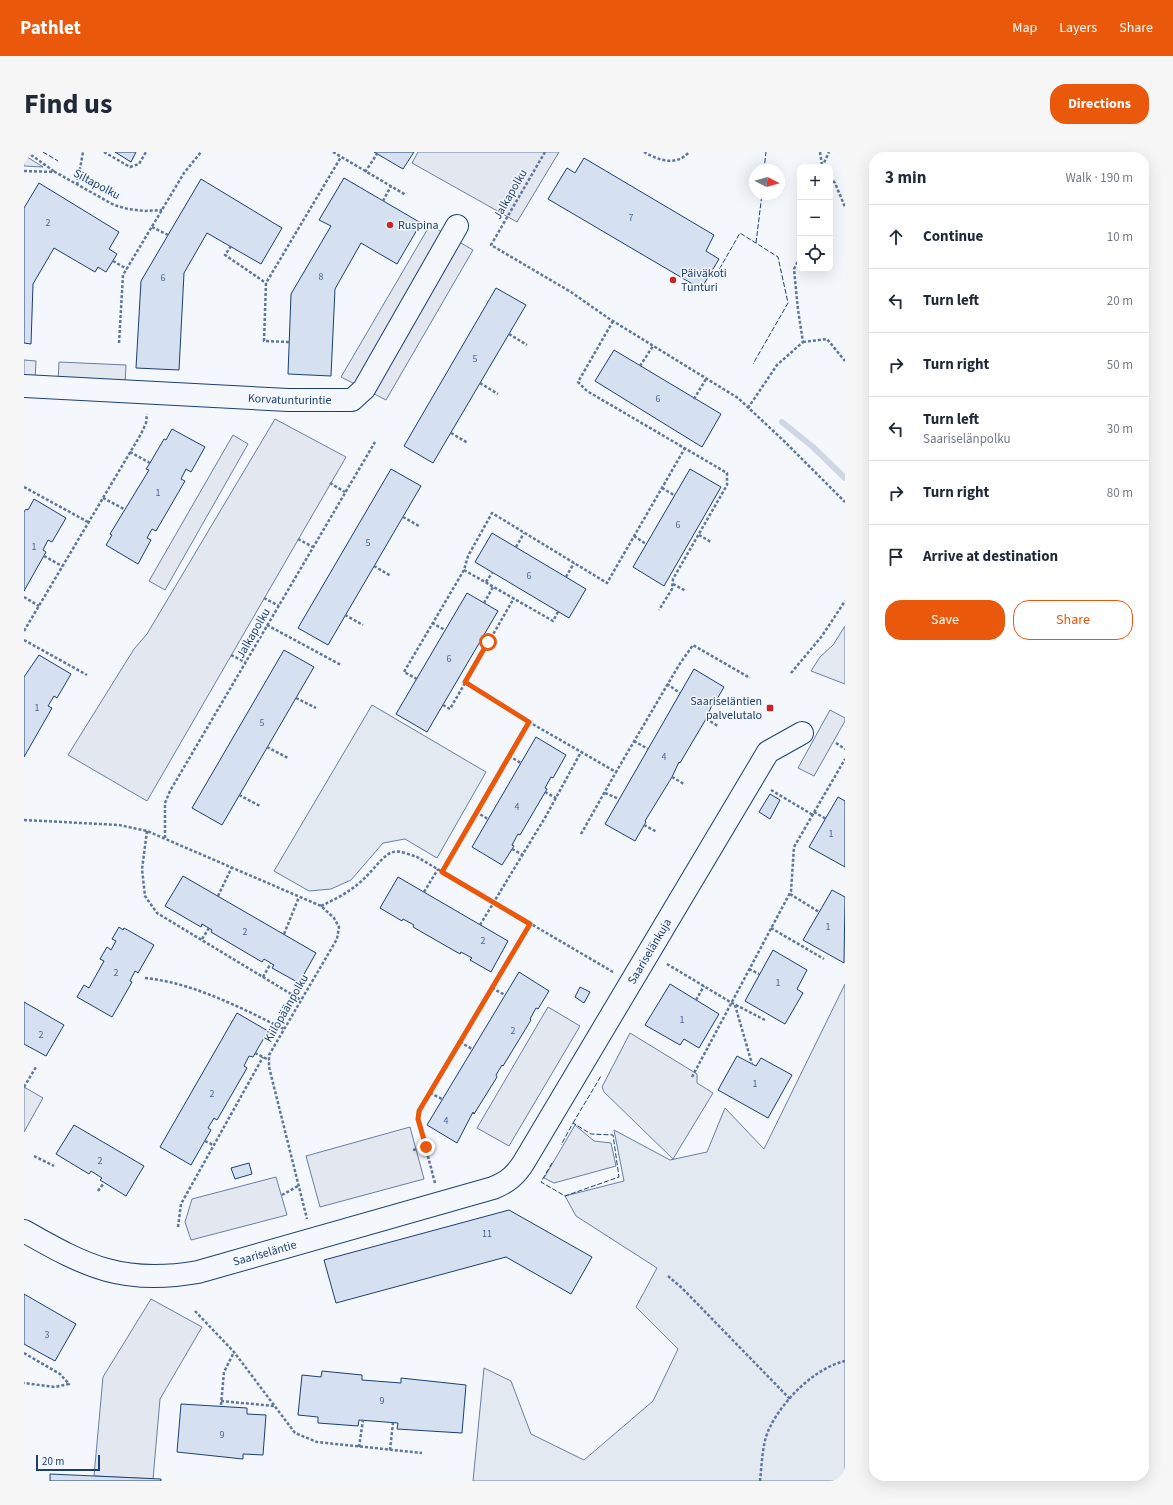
<!DOCTYPE html>
<meta charset="utf-8">
<style>
:root{--surface:#fff;--page:#f6f6f7;--text:#1f2937;--muted:#747a83;--line:#e0e1e3;--accent:#ea580c}
body{margin:0;font-family:"Source Sans 3",sans-serif;background:var(--page);color:var(--text)}
.controls{position:absolute;right:12px;top:12px;display:grid;overflow:hidden;border-radius:8px;box-shadow:0 4px 16px #0002}
.controls button{width:36px;height:36px;display:grid;place-items:center;padding:0;border:0;border-bottom:1px solid var(--line);background:var(--surface);color:var(--text);font:20px sans-serif}
.compass{position:absolute;left:725px;top:12px;width:36px;height:36px;border-radius:50%;background:var(--surface);box-shadow:0 4px 16px #0002;rotate:96deg}
.scale{position:absolute;left:12px;bottom:10px;width:64px;box-sizing:border-box;padding-left:4px;border:2px solid #1d3f73;border-top:0;font-size:11px;line-height:14px;white-space:nowrap;color:#1d3f73;-webkit-text-stroke:3px #f4f7fb;paint-order:stroke}
.stop{position:absolute;width:12px;height:12px;margin:-9px;border:3px solid #ea580c;border-radius:50%;background:#fff}
.stop.end{background:#ea580c;border-color:#fff;box-shadow:0 1px 4px #0008}
.list{margin:0;padding:0;list-style:none}
h2{display:flex;justify-content:space-between;align-items:center;height:52px;margin:0;padding:0 16px;font-size:17px}
h2 small{font-size:13px;font-weight:400;color:var(--muted)}
.list li{display:grid;grid-template-columns:26px 1fr auto;gap:12px;align-items:center;box-sizing:border-box;height:64px;padding:0 16px;border-top:1px solid var(--line)}
.list b{display:block;font-size:15px;white-space:nowrap}
.list p{margin:0;font-size:13px;white-space:nowrap;color:var(--muted)}
.list em{font-size:13px;font-style:normal;color:var(--muted)}
.actions{display:flex;gap:8px;padding:12px 16px}
.actions a{flex:1;padding:9px 0;border:1px solid var(--accent);border-radius:16px;text-align:center;font-size:14px;color:var(--accent)}
.actions .main{background:var(--accent);color:#fff}
.icon{flex:none;width:22px;height:22px;fill:none;stroke:currentColor;stroke-width:2;stroke-linecap:round;stroke-linejoin:round}
.map{position:relative;flex:none;width:821px;height:1329px;overflow:hidden;border-radius:16px}
header{display:flex;align-items:center;gap:24px;box-sizing:border-box;height:56px;padding:0 20px;background:var(--accent);color:#fff}
header strong{font-size:19px}
nav{display:flex;gap:22px;margin-inline-start:auto;font-size:14px}
.intro{display:flex;align-items:center;justify-content:space-between;box-sizing:border-box;height:96px;padding:0 24px}
h1{margin:0;font-size:28px}
.button{padding:10px 18px;border-radius:16px;background:var(--accent);color:#fff;font-size:14px;font-weight:700}
main{display:flex;gap:24px;padding:0 24px}
aside{flex:1;background:var(--surface);border-radius:16px;box-shadow:0 4px 16px #0002}
.map>svg:first-child{display:block}
</style>
<header>
<strong>Pathlet</strong>
<nav><a>Map</a><a>Layers</a><a>Share</a></nav>
</header>
<div class="intro"><h1>Find us</h1><a class="button">Directions</a></div>
<main>
<div class="map">
<svg width="821" height="1329" viewBox="0 0 821 1329">
<rect width="100%" height="100%" fill="#f4f7fb"/>
<!-- green -->
<g fill="#e3e9f0" stroke="#687fa3">
<polygon points="0,3 19,15 0,14"/>
<polygon points="821,474 821,532 787,519 796,505 809,493"/>
<polygon points="348,553 462,620 413,706 381,687 359,691 327,728 307,737 285,739 250,719"/>
<polygon points="821,832 821,1329 449,1329 460,1216 487,1229 507,1282 560,1308 629,1249 654,1197 612,1155 633,1116 552,1064 541,1044 600,1029 590,978 646,1008 683,1000 701,956 740,997"/>
</g>
<!-- parking -->
<g fill="#e3e8f0" stroke="#687fa3">
<polygon points="394,0 535,0 493,70 388,11"/>
<polygon points="406,73 449,98 362,248 317,225"/>
<polygon points="0,208 12,209 11,228 0,228"/>
<polygon points="35,210 102,213 101,233 34,230"/>
<polygon points="251,267 322,305 123,649 44,603 110,497 123,482"/>
<polygon points="209,283 224,292 141,438 125,429"/>
<polygon points="806,558 821,566 821,569 790,624 774,616"/>
<polygon points="524,855 556,874 485,994 453,976"/>
<polygon points="606,881 673,922 673,931 689,941 649,1007 580,940 578,935"/>
<polygon points="0,935 19,946 0,980"/>
<polygon points="551,973 570,989 587,991 592,1014 530,1031 520,1026"/>
<polygon points="386,975 400,1027 296,1055 282,1004"/>
<polygon points="252,1025 263,1063 167,1088 161,1070 168,1047"/>
<polygon points="127,1147 178,1175 136,1247 129,1327 70,1324 79,1225"/>
</g>
<g fill="none" stroke-linecap="round" stroke-linejoin="round">
<!-- stream -->
<polyline stroke="#cfd7e4" stroke-width="6" points="758,270 789,295 821,326"/>
</g>
<!-- building -->
<g fill="#d5e0f0" stroke="#1d3f73">
<polygon points="91,0 112,0 107,10"/>
<polygon points="350,0 390,0 379,17"/>
<polygon points="560,6 690,83 682,99 695,107 677,137 524,47 543,16 551,21"/>
<polygon points="320,26 397,71 373,112 337,91 311,137 307,224 264,222 267,142 307,74 295,68"/>
<polygon points="177,27 258,76 237,112 183,81 160,121 155,218 112,216 117,129"/>
<polygon points="15,31 95,80 85,97 93,102 82,120 74,115 71,120 30,96 9,132 7,192 0,191 0,56"/>
<polygon points="472,136 502,153 409,311 380,294"/>
<polygon points="590,198 697,262 678,295 571,229"/>
<polygon points="148,277 181,295 167,320 162,317 157,327 161,329 132,379 128,377 123,386 127,388 114,412 82,393 88,383 86,382 125,318 122,317 126,311 140,287 142,288"/>
<polygon points="367,317 397,334 304,493 274,476"/>
<polygon points="666,317 697,335 640,434 609,415"/>
<polygon points="10,347 42,366 28,390 24,388 19,398 22,400 0,439 0,360 2,357 4,358"/>
<polygon points="468,381 562,437 545,466 451,410"/>
<polygon points="443,441 474,459 403,580 372,562"/>
<polygon points="260,498 290,515 198,673 168,656"/>
<polygon points="15,503 47,522 33,546 30,544 24,554 28,556 0,605 0,525"/>
<polygon points="670,517 700,535 689,554 688,553 682,567 656,611 655,610 648,625 621,669 622,670 611,689 581,672"/>
<polygon points="512,585 542,603 529,626 527,625 521,636 523,637 496,683 494,682 488,693 490,694 478,713 448,695"/>
<polygon points="746,642 756,648 746,667 735,660"/>
<polygon points="814,645 821,649 821,715 785,695"/>
<polygon points="159,724 292,801 275,831 248,816 250,813 240,807 238,810 187,780 188,778 178,772 177,775 141,754"/>
<polygon points="374,725 484,789 467,820 446,808 448,806 437,800 436,802 389,775 390,773 379,767 378,769 356,756"/>
<polygon points="808,738 821,745 820,811 779,788"/>
<polygon points="95,775 99,778 100,776 130,793 114,821 111,819 106,829 108,830 88,865 53,845 60,833 65,836 80,809 76,807 83,795 87,798 92,789 88,787"/>
<polygon points="749,798 783,818 773,837 779,841 761,872 721,849"/>
<polygon points="495,820 525,839 514,857 512,856 506,867 507,868 479,914 478,913 472,923 473,925 450,962 449,960 433,991 403,973"/>
<polygon points="646,832 695,862 675,896 660,887 656,893 621,873"/>
<polygon points="556,835 566,840 560,851 551,845"/>
<polygon points="0,850 40,873 22,904 0,892"/>
<polygon points="213,861 244,879 229,905 225,904 220,914 223,916 193,968 190,966 184,976 187,978 167,1013 136,995"/>
<polygon points="713,904 732,914 737,906 768,923 744,966 694,938"/>
<polygon points="50,973 120,1014 102,1044 76,1028 78,1026 67,1019 65,1022 32,1002"/>
<polygon points="225,1011 228,1022 211,1027 207,1016"/>
<polygon points="485,1058 568,1105 547,1142 482,1105 312,1151 300,1108"/>
<polygon points="0,1142 52,1172 31,1209 0,1192"/>
<polygon points="298,1219 338,1223 338,1228 377,1231 377,1226 442,1233 438,1281 373,1277 374,1271 335,1268 334,1274 294,1271 294,1265 274,1263 278,1223 297,1225"/>
<polygon points="157,1252 223,1256 223,1262 242,1263 239,1303 219,1302 219,1307 153,1300"/>
<polygon points="26,1322 137,1327 137,1329 26,1329"/>
</g>
<g fill="none" stroke-linecap="round" stroke-linejoin="round">
<defs>
<g id="minor">
<path id="s1" d="M0,234L264,248H328L340,237L433,74"/>
<path id="s2" d="M0,1079C63,1115 99,1133 174,1120L469,1036C484,1030 492,1023 500,1010L744,600L778,581"/>
</g>
</defs>
<!-- minor casing -->
<use href="#minor" stroke="#1d3f73" stroke-width="24"/>
<!-- path -->
<g stroke="#5e769c" stroke-width="2.5" stroke-dasharray="3 2" stroke-linecap="butt">
<polyline points="3,0 31,20"/>
<polyline points="80,0 106,15 115,12 122,0"/>
<polyline points="309,0 382,43"/>
<polyline points="521,0 467,93 547,140 584,166 714,246 760,289 821,350"/>
<path d="M620,0C634,8 652,15 665,0"/>
<polyline points="796,0 798,13"/>
<polyline points="798,15 805,0"/>
<polyline points="0,19 31,20 90,53 104,57 121,59 138,58"/>
<polyline points="341,20 353,2"/>
<polyline points="806,25 811,31 821,55"/>
<polyline points="53,33 59,0"/>
<polyline points="359,49 367,34"/>
<polyline points="128,75 144,83"/>
<polyline points="207,94 201,103 242,131"/>
<polyline points="89,109 103,117"/>
<polyline points="589,169 554,230 563,239 703,321 703,333 649,427 648,437 635,458"/>
<polyline points="485,182 503,193"/>
<polyline points="265,190 240,189 242,131 317,5"/>
<polyline points="779,190 803,187 821,209"/>
<polyline points="95,191 99,123 160,21 177,0"/>
<polyline points="616,214 629,194"/>
<polyline points="456,231 474,242"/>
<polyline points="670,247 682,227"/>
<polyline points="724,256 753,213 779,190 774,158 770,117 776,105"/>
<polyline points="427,281 444,291"/>
<polyline points="106,300 126,311"/>
<polyline points="306,331 321,340"/>
<polyline points="0,335 64,370"/>
<polyline points="638,336 650,343"/>
<polyline points="79,346 100,357"/>
<polyline points="379,365 395,374"/>
<polyline points="675,383 687,390"/>
<polyline points="610,384 622,392"/>
<polyline points="274,387 289,395"/>
<polyline points="492,395 500,381"/>
<polyline points="20,404 38,414"/>
<polyline points="350,414 367,424"/>
<polyline points="440,418 529,469 534,460"/>
<polyline points="542,425 550,411"/>
<polyline points="462,430 468,421"/>
<polyline points="649,432 662,439"/>
<polyline points="0,445 15,454"/>
<polyline points="240,446 255,454"/>
<polyline points="460,451 469,435"/>
<polyline points="321,463 339,473"/>
<polyline points="408,471 421,478"/>
<polyline points="243,473 317,513"/>
<polyline points="0,479 117,282 122,271 123,262"/>
<polyline points="458,486 464,490"/>
<polyline points="0,488 63,523"/>
<polyline points="207,503 221,510"/>
<polyline points="767,521 798,484 821,449"/>
<polyline points="393,527 380,520 440,418 444,404 468,361 583,431 661,296"/>
<polyline points="441,530 505,570 592,620 655,513 669,493 726,526"/>
<polyline points="643,532 656,541"/>
<polyline points="272,546 292,556"/>
<polyline points="419,553 426,557 490,446"/>
<polyline points="682,567 694,574"/>
<polyline points="610,589 624,597"/>
<polyline points="812,591 821,597"/>
<polyline points="243,595 264,606"/>
<polyline points="485,604 497,611"/>
<polyline points="648,625 660,632"/>
<polyline points="747,638 789,663"/>
<polyline points="521,640 532,646"/>
<polyline points="581,641 595,647"/>
<polyline points="215,643 236,654"/>
<polyline points="452,660 464,667"/>
<polyline points="790,660 802,667"/>
<polyline points="0,668 95,673 123,679 297,754 310,766 315,775 313,787 245,903 245,915 283,1067"/>
<polyline points="620,673 633,680"/>
<polyline points="123,679 118,717 121,744 133,761 277,848"/>
<polyline points="557,682 592,620"/>
<polyline points="141,686 141,651 146,639 351,290"/>
<polyline points="488,697 499,703"/>
<polyline points="418,720 505,570"/>
<polyline points="400,740 414,717"/>
<polyline points="766,742 795,760"/>
<polyline points="194,744 208,715"/>
<path d="M297,754C320,743 334,735 350,716C355,711 361,702 369,700C376,698 386,703 393,705L589,820"/>
<polyline points="456,773 522,664 557,600"/>
<polyline points="747,776 800,807"/>
<polyline points="260,782 275,745"/>
<polyline points="178,787 185,776"/>
<polyline points="643,812 708,851 741,868"/>
<polyline points="725,817 735,822"/>
<polyline points="239,825 247,811"/>
<path d="M121,826C170,831 217,856 260,877"/>
<polyline points="468,836 481,843"/>
<polyline points="672,848 680,834"/>
<polyline points="711,853 728,912"/>
<polyline points="436,890 448,897"/>
<polyline points="231,901 245,908"/>
<polyline points="668,925 767,739 770,695 821,607"/>
<polyline points="0,935 12,915"/>
<polyline points="406,941 418,947"/>
<polyline points="181,989 189,993"/>
<polyline points="389,998 402,995"/>
<polyline points="10,1004 30,1014"/>
<polyline points="411,1031 394,967 395,959 507,772"/>
<polyline points="74,1039 80,1031"/>
<polyline points="258,1043 274,1034"/>
<polyline points="154,1075 157,1052 239,905"/>
<polyline points="644,1124 658,1136 766,1247"/>
<polyline points="171,1159 210,1200 271,1281 293,1290 398,1301"/>
<polyline points="0,1201 36,1222 45,1232 31,1235 0,1231"/>
<polyline points="197,1249 250,1254"/>
<polyline points="197,1253 200,1220 210,1200"/>
<polyline points="335,1295 339,1268"/>
<polyline points="366,1298 369,1271"/>
<path d="M736,1329C738,1312 738,1290 746,1275C760,1247 791,1216 821,1209"/>
</g>
<!-- minor -->
<use href="#minor" stroke="#f4f7fb" stroke-width="22"/>
<!-- fence -->
<g stroke="#1d3f73" stroke-width="1" stroke-dasharray="5 2" stroke-linecap="butt">
<polyline points="19,0 34,9"/>
<polyline points="740,18 742,0"/>
<polyline points="732,91 738,42"/>
<polyline points="692,123 716,81 754,105 764,151 729,212"/>
<polyline points="549,971 577,924"/>
<polyline points="528,1011 517,1030 541,1044 595,1025 589,983 567,982 549,971 537,993"/>
</g>
</g>
<g fill="none" stroke-linecap="round" stroke-linejoin="round">
<!-- route -->
<polyline stroke="#ea580c" stroke-width="5" points="402,995 394,967 395,959 506,772 418,720 505,570 441,530 464,490"/>
</g>
<!-- markers -->
<g fill="#c62828" stroke="#f4f7fb" stroke-width="1.5">
<circle cx="366" cy="73" r="4"/>
<circle cx="649" cy="128" r="4"/>
<rect x="742" y="552" width="8" height="8" rx="2"/>
</g>
<g text-anchor="middle" stroke-width="3" stroke-linejoin="round" paint-order="stroke">
<!-- number labels -->
<g font-size="10" fill="#4b6792">
<text x="607" y="69">7</text>
<text x="24" y="74">2</text>
<text x="297" y="128">8</text>
<text x="139" y="129">6</text>
<text x="451" y="210">5</text>
<text x="634" y="250">6</text>
<text x="134" y="344">1</text>
<text x="654" y="376">6</text>
<text x="344" y="394">5</text>
<text x="10" y="398">1</text>
<text x="505" y="427">6</text>
<text x="425" y="510">6</text>
<text x="13" y="559">1</text>
<text x="238" y="574">5</text>
<text x="640" y="608">4</text>
<text x="493" y="658">4</text>
<text x="807" y="685">1</text>
<text x="804" y="778">1</text>
<text x="221" y="783">2</text>
<text x="459" y="792">2</text>
<text x="92" y="824">2</text>
<text x="754" y="834">1</text>
<text x="658" y="871">1</text>
<text x="489" y="882">2</text>
<text x="17" y="886">2</text>
<text x="731" y="935">1</text>
<text x="188" y="945">2</text>
<text x="422" y="972">4</text>
<text x="76" y="1012">2</text>
<text x="463" y="1085">11</text>
<text x="23" y="1186">3</text>
<text x="358" y="1252">9</text>
<text x="198" y="1286">9</text>
</g>
<!-- street labels -->
<g font-size="12" fill="#1d3f73" stroke="#f4f7fb">
<text transform="translate(73 32) rotate(28)" y="4">Siltapolku</text>
<text transform="translate(486 42) rotate(-60)" y="4">Jalkapolku</text>
<text dy="4" stroke="none"><textPath href="#s1" startOffset="266">Korvatunturintie</textPath></text>
<text transform="translate(229 481) rotate(-60)" y="4">Jalkapolku</text>
<text dy="4" stroke="none"><textPath href="#s2" startOffset="777">Saariselänkuja</textPath></text>
<text transform="translate(262 856) rotate(-60)" y="4">Kiilopäänpolku</text>
<text dy="4" stroke="none"><textPath href="#s2" startOffset="253">Saariseläntie</textPath></text>
</g>
<!-- poi labels -->
<g font-size="12" fill="#1d3f73" stroke="#f4f7fb" text-anchor="start">
<text x="374" y="77">Ruspina</text>
<text x="657" y="125">Päiväkoti<tspan x="657" dy="14">Tunturi</tspan></text>
<text x="738" y="553" text-anchor="end">Saariseläntien<tspan x="738" dy="14">palvelutalo</tspan></text>
</g>
</g>
</svg>
<div class="controls">
<button>+</button>
<button>−</button>
<button><svg class="icon" aria-label="locate" viewBox="0 0 24 24"><circle cx="12" cy="12" r="6"/><path d="M12 2v4M12 18v4M2 12h4M18 12h4"/></svg></button>
</div>
<svg class="compass" viewBox="-18 -18 36 36"><path d="M0-13l5 13h-10z" fill="#e53935"/><path d="M0 13l5-13h-10z" fill="#747a83"/></svg>
<div class="scale">20 m</div>
<div class="stop" style="left:464px;top:490px"></div>
<div class="stop end" style="left:402px;top:995px"></div>
</div>
<aside>
<h2>3 min<small>Walk · 190 m</small></h2>
<ul class="list">
<li><svg class="icon" aria-label="ahead" viewBox="0 0 24 24"><path d="M12 20V5M6 11l6-6 6 6"/></svg><div><b>Continue</b></div><em>10 m</em></li>
<li><svg class="icon" aria-label="left" viewBox="0 0 24 24"><path d="M17 20v-9H6M10 6l-5 5 5 5"/></svg><div><b>Turn left</b></div><em>20 m</em></li>
<li><svg class="icon" aria-label="right" viewBox="0 0 24 24"><path d="M7 20v-9h11M14 6l5 5-5 5"/></svg><div><b>Turn right</b></div><em>50 m</em></li>
<li><svg class="icon" aria-label="left" viewBox="0 0 24 24"><path d="M17 20v-9H6M10 6l-5 5 5 5"/></svg><div><b>Turn left</b><p>Saariselänpolku</p></div><em>30 m</em></li>
<li><svg class="icon" aria-label="right" viewBox="0 0 24 24"><path d="M7 20v-9h11M14 6l5 5-5 5"/></svg><div><b>Turn right</b></div><em>80 m</em></li>
<li><svg class="icon" aria-label="arrive" viewBox="0 0 24 24"><path d="M6 21V4h12l-3 4 3 4H6"/></svg><div><b>Arrive at destination</b></div></li>
</ul>
<div class="actions"><a class="main">Save</a><a>Share</a></div>
</aside>
</main>
